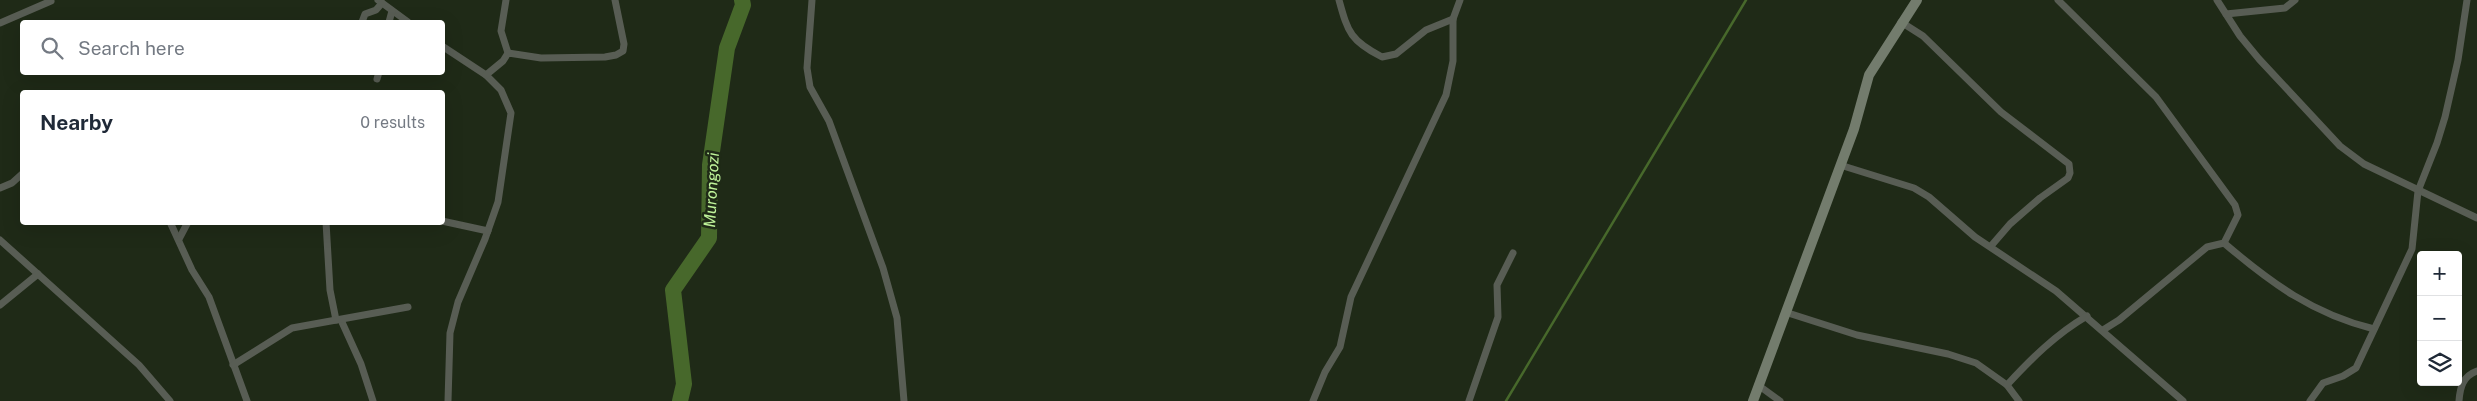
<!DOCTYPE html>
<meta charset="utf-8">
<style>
:root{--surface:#fff;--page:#f2f2f3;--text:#1f2937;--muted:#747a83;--line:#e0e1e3}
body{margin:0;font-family:"Public Sans",sans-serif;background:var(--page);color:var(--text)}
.controls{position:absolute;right:15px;bottom:15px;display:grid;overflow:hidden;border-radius:5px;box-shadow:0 5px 20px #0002}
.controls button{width:45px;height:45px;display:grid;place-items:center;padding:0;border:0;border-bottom:1px solid var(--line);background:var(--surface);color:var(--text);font:25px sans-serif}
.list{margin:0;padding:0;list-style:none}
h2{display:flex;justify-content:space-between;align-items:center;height:65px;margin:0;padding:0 20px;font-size:21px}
h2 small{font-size:16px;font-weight:400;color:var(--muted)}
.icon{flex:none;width:28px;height:28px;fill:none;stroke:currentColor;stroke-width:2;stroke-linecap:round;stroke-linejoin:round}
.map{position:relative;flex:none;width:2477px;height:401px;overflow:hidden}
.search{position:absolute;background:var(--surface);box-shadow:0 5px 20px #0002;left:20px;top:20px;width:425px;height:55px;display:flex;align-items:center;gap:12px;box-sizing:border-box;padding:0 18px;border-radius:5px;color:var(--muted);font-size:19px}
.panel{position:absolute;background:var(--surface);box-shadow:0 5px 20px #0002;left:20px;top:90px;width:425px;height:135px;border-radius:5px}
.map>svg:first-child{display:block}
</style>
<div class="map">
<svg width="2477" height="401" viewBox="0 0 2477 401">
<rect width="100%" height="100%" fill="#1f2a17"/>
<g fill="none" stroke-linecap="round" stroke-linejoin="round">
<!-- stream -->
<polyline stroke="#47682b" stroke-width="2.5" points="1506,401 1746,0"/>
<!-- river -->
<polyline stroke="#47682b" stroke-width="16" points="680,401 684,384 673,290 709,238 710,165 727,48 743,5 742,0"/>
<!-- street -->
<g stroke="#585d54" stroke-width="7">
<polyline points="378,0 408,22"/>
<polyline points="506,0 501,31 508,53"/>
<polyline points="812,0 807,68 810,87 829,121 883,268 897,318 904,401"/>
<path d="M1339,0C1348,33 1351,41 1382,57L1396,54L1426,30L1453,19"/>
<polyline points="2058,0 2156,97 2235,205 2238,215 2224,243 2207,247 2119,320 2103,330"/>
<polyline points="2217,0 2240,36 2259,59 2340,146 2364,164 2477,218"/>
<polyline points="2226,14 2285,8 2295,0"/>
<polyline points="362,22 365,14 376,10 382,3"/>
<polyline points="389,22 392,11"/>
<polyline points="1901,22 1923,36 2001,112 2069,164 2070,173 2068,178 2040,198 2010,224 1991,246"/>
<polyline points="0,23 51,1"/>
<polyline points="442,46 486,75 501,90 511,113 498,202 485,239 458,302 450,333 448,401"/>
<polyline points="486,75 503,61 508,53 541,58 605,57 616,55 623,51 624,44 615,0"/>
<polyline points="377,79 379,72"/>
<polyline points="1840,165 1914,188 1929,197 1975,237 2056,291 2183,401"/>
<polyline points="0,188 12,183 22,174"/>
<polyline points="442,221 488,231"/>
<polyline points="170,222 192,270 209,297 247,401"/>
<polyline points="326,222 330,290 336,320"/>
<polyline points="179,239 188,222"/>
<polyline points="0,240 139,365 170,401"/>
<path d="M2224,243C2271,283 2313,314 2374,329"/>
<polyline points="0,305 38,274"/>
<polyline points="1785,312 1857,335 1948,354 1976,363 2007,385 2019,401"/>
<polyline points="341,320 361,364 373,401"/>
<polyline points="233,365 292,328 408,307"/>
<polyline points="1758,385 1780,401"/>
<path d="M2007,385C2031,359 2056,334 2087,316"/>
<polyline points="1313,401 1325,372 1340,347 1351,297 1446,95 1453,61 1453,19 1460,0"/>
<polyline points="1469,401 1498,317 1497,285 1513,253"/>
<polyline points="2310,401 2323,383 2343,376 2356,368 2412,249 2418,191 2437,143 2445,117 2458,60 2467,0"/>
<path d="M2459,401C2460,387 2463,376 2477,371"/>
</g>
<!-- secondary -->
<polyline stroke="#737c6d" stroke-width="10" points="1753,401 1854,129 1869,75 1917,0"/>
</g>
<g text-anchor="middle" stroke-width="5" stroke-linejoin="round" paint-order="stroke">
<!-- water labels -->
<g font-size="16" font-style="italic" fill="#bff39a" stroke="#1f2a17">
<text transform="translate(711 190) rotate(-87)" y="6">Murongozi</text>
</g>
</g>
</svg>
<div class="controls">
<button>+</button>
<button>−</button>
<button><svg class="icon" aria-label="layers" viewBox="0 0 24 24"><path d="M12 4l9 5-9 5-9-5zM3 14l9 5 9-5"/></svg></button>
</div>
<div class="search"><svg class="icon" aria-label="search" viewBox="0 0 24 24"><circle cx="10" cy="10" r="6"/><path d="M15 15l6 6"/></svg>Search here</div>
<section class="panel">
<h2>Nearby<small>0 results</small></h2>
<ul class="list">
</ul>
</section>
</div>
